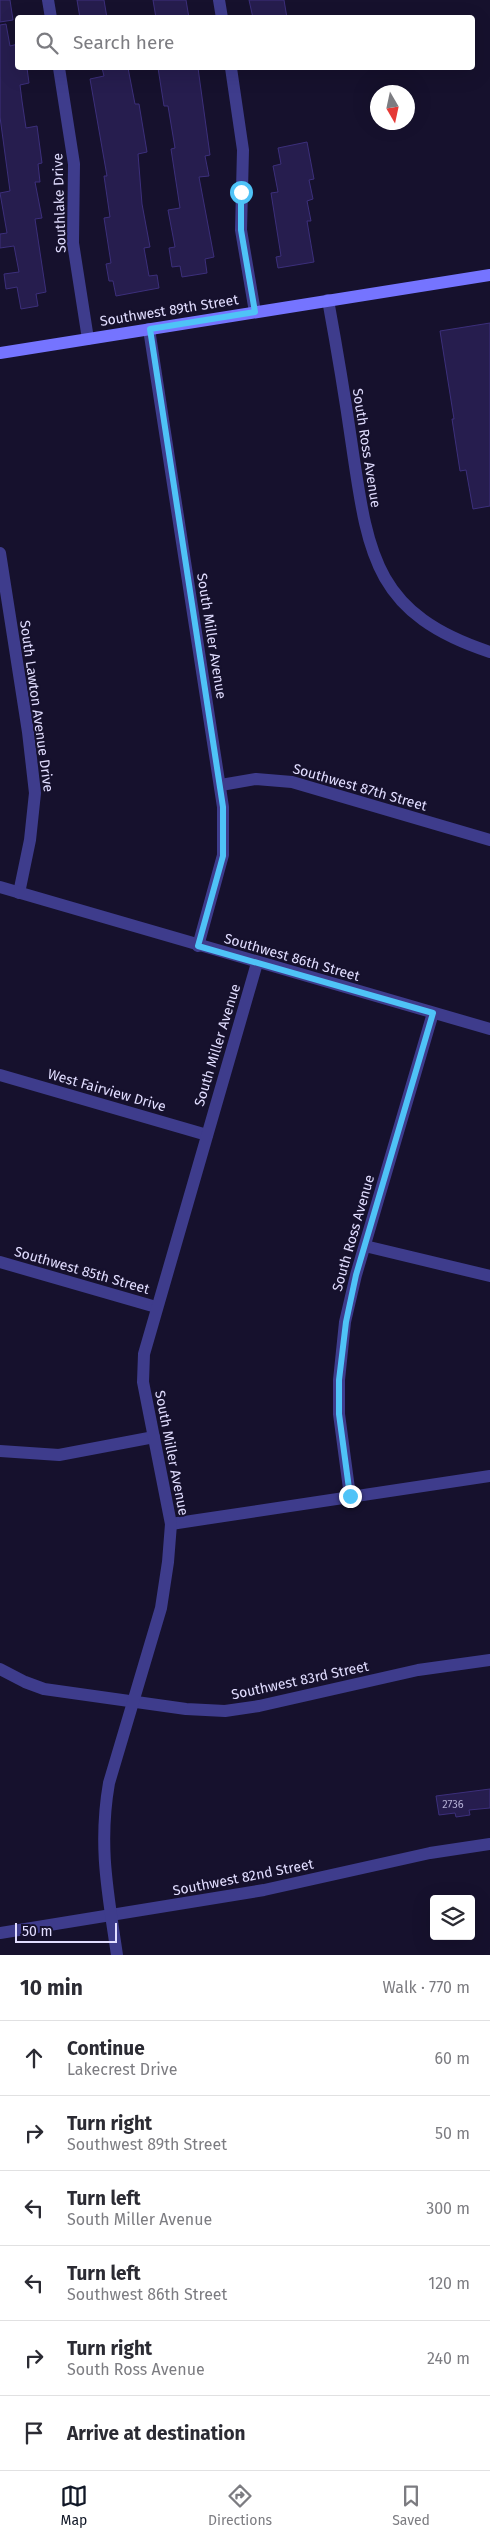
<!DOCTYPE html>
<meta charset="utf-8">
<style>
:root{--surface:#fff;--page:#f2f2f3;--text:#2b2b33;--muted:#7c7c81;--line:#e1e1e2;--accent:#111827}
body{margin:0;font-family:"Fira Sans",sans-serif;background:var(--page);color:var(--text)}
.controls{position:absolute;right:15px;bottom:15px;display:grid;overflow:hidden;border-radius:5px;box-shadow:0 5px 20px #0002}
.controls button{width:45px;height:45px;display:grid;place-items:center;padding:0;border:0;border-bottom:1px solid var(--line);background:var(--surface);color:var(--text);font:25px sans-serif}
.compass{position:absolute;left:370px;top:85px;width:45px;height:45px;border-radius:50%;background:var(--surface);box-shadow:0 5px 20px #0002;rotate:171deg}
.scale{position:absolute;left:15px;bottom:12px;width:102px;box-sizing:border-box;padding-left:5px;border:2px solid #e1ddff;border-top:0;font-size:14px;line-height:18px;white-space:nowrap;color:#e1ddff;-webkit-text-stroke:4px #16112d;paint-order:stroke}
.stop{position:absolute;width:15px;height:15px;margin:-11px;border:4px solid #4fc3f7;border-radius:50%;background:#fff}
.stop.end{background:#4fc3f7;border-color:#fff;box-shadow:0 1px 5px #0008}
.list{margin:0;padding:0;list-style:none}
h2{display:flex;justify-content:space-between;align-items:center;height:65px;margin:0;padding:0 20px;font-size:21px}
h2 small{font-size:16px;font-weight:400;color:var(--muted)}
.list li{display:grid;grid-template-columns:32px 1fr auto;gap:15px;align-items:center;box-sizing:border-box;height:75px;padding:0 20px;border-top:1px solid var(--line)}
.list b{display:block;font-size:19px;white-space:nowrap}
.list p{margin:0;font-size:16px;white-space:nowrap;color:var(--muted)}
.list em{font-size:16px;font-style:normal;color:var(--muted)}
.icon{flex:none;width:28px;height:28px;fill:none;stroke:currentColor;stroke-width:2;stroke-linecap:round;stroke-linejoin:round}
.map{position:relative;flex:none;width:490px;height:1955px;overflow:hidden}
.search{position:absolute;background:var(--surface);box-shadow:0 5px 20px #0002;left:15px;right:15px;top:15px;height:55px;display:flex;align-items:center;gap:12px;box-sizing:border-box;padding:0 18px;border-radius:5px;color:var(--muted);font-size:19px}
.sheet{height:515px;background:var(--surface)}
nav{display:flex;justify-content:space-around;align-items:center;box-sizing:border-box;height:70px;border-top:1px solid var(--line);background:var(--surface);font-size:14px;color:var(--muted)}
nav a{display:grid;justify-items:center;gap:2px}
nav .on{color:var(--accent)}
.map>svg:first-child{display:block}
</style>
<div class="map">
<svg width="490" height="1955" viewBox="0 0 490 1955">
<rect width="100%" height="100%" fill="#16112d"/>
<!-- building -->
<g fill="#261d4e" stroke="#3c2f7b">
<polygon points="0,0 10,0 13,20 0,22"/>
<polygon points="77,0 104,0 107,18 80,18"/>
<polygon points="153,0 186,0 189,18 156,18"/>
<polygon points="249,0 284,0 287,18 253,18"/>
<polygon points="6,24 10,46 18,44 18,68 27,68 29,83 20,85 22,101 26,128 37,126 42,163 38,164 40,182 35,182 42,218 35,219 46,292 36,294 38,306 21,309 17,287 6,289 4,274 19,272 14,246 0,248 0,234 7,233 0,193 10,191 0,117 0,25"/>
<polygon points="102,68 128,68 135,104 139,104 147,152 138,154 142,204 150,247 144,248 149,276 157,275 159,288 116,296 113,281 109,281 106,264 111,263 104,218 110,217 104,176 107,176 90,79 104,76"/>
<polygon points="158,68 198,68 210,155 205,156 209,176 199,177 214,257 205,259 207,273 182,277 180,266 172,267 169,248 175,247 168,210 180,208 171,149 175,148 168,106 164,106"/>
<polygon points="307,142 314,179 309,180 313,199 307,201 311,221 307,221 314,262 278,268 276,257 281,256 271,193 278,192 273,166 281,164 278,148"/>
<polygon points="490,323 490,506 473,509 466,470 460,471 452,419 454,419 440,331"/>
<polygon points="490,1789 490,1808 469,1810 470,1815 456,1817 455,1813 439,1815 436,1796"/>
</g>
<g fill="none" stroke-linecap="round" stroke-linejoin="round">
<!-- street -->
<g stroke="#3e3c8c" stroke-width="12">
<polyline points="48,0 51,18"/>
<polyline points="219,0 222,18"/>
<polyline points="59,68 74,164 73,243 88,339"/>
<polyline points="231,68 243,150 241,230 255,312"/>
<path d="M328,300C337,349 345,397 352,446C368,554 374,614 490,652"/>
<polyline points="149,329 223,807 223,855 198,946"/>
<polyline points="0,553 28,732 35,793 30,840 19,893"/>
<polyline points="221,785 256,779 292,782 490,840"/>
<polyline points="0,887 490,1029"/>
<polyline points="0,1075 207,1135"/>
<polyline points="365,1246 490,1276"/>
<polyline points="0,1262 156,1307"/>
<polyline points="0,1451 59,1455 154,1437"/>
<polyline points="350,1496 339,1414 339,1380 345,1322 356,1275 433,1013"/>
<polyline points="171,1524 490,1476"/>
<polyline points="0,1669 25,1682 44,1689 186,1709 225,1711 259,1706 418,1670 490,1660"/>
<polyline points="0,1933 264,1890 430,1853 490,1844"/>
<path d="M117,1955C108,1893 98,1846 109,1783L161,1608L168,1562L171,1524L143,1382L144,1354L257,963"/>
</g>
<!-- secondary -->
<polyline stroke="#7574ff" stroke-width="12" points="0,353 490,275"/>
</g>
<g fill="none" stroke-linecap="round" stroke-linejoin="round">
<!-- route -->
<polyline stroke="#4fc3f7" stroke-width="6" points="241,192 241,230 255,312 150,329 223,807 223,856 198,946 433,1013 356,1275 346,1322 339,1380 339,1414 350,1496"/>
</g>
<g text-anchor="middle" stroke-width="4" stroke-linejoin="round" paint-order="stroke">
<!-- number labels -->
<g font-size="11" fill="#b2add3">
<text x="453" y="1808">2736</text>
</g>
<!-- street labels -->
<g font-size="14" fill="#e1ddff" stroke="#16112d">
<text transform="translate(59 203) rotate(-92)" y="5">Southlake Drive</text>
<text transform="translate(169 310) rotate(-9)" y="5">Southwest 89th Street</text>
<text transform="translate(367 448) rotate(81)" y="5">South Ross Avenue</text>
<text transform="translate(212 636) rotate(81)" y="5">South Miller Avenue</text>
<text transform="translate(37 706) rotate(82)" y="5">South Lawton Avenue Drive</text>
<text transform="translate(360 787) rotate(16)" y="5">Southwest 87th Street</text>
<text transform="translate(292 957) rotate(16)" y="5">Southwest 86th Street</text>
<text transform="translate(217 1045) rotate(-73)" y="5">South Miller Avenue</text>
<text transform="translate(107 1090) rotate(16)" y="5">West Fairview Drive</text>
<text transform="translate(353 1233) rotate(-74)" y="5">South Ross Avenue</text>
<text transform="translate(82 1270) rotate(16)" y="5">Southwest 85th Street</text>
<text transform="translate(172 1453) rotate(79)" y="5">South Miller Avenue</text>
<text transform="translate(300 1680) rotate(-12)" y="5">Southwest 83rd Street</text>
<text transform="translate(243 1877) rotate(-11)" y="5">Southwest 82nd Street</text>
</g>
</g>
</svg>
<div class="controls">
<button><svg class="icon" aria-label="layers" viewBox="0 0 24 24"><path d="M12 4l9 5-9 5-9-5zM3 14l9 5 9-5"/></svg></button>
</div>
<svg class="compass" viewBox="-18 -18 36 36"><path d="M0-13l5 13h-10z" fill="#e53935"/><path d="M0 13l5-13h-10z" fill="#7c7c81"/></svg>
<div class="scale">50 m</div>
<div class="stop" style="left:241px;top:192px"></div>
<div class="stop end" style="left:350px;top:1496px"></div>
<div class="search"><svg class="icon" aria-label="search" viewBox="0 0 24 24"><circle cx="10" cy="10" r="6"/><path d="M15 15l6 6"/></svg>Search here</div>
</div>
<section class="sheet">
<h2>10 min<small>Walk · 770 m</small></h2>
<ul class="list">
<li><svg class="icon" aria-label="ahead" viewBox="0 0 24 24"><path d="M12 20V5M6 11l6-6 6 6"/></svg><div><b>Continue</b><p>Lakecrest Drive</p></div><em>60 m</em></li>
<li><svg class="icon" aria-label="right" viewBox="0 0 24 24"><path d="M7 20v-9h11M14 6l5 5-5 5"/></svg><div><b>Turn right</b><p>Southwest 89th Street</p></div><em>50 m</em></li>
<li><svg class="icon" aria-label="left" viewBox="0 0 24 24"><path d="M17 20v-9H6M10 6l-5 5 5 5"/></svg><div><b>Turn left</b><p>South Miller Avenue</p></div><em>300 m</em></li>
<li><svg class="icon" aria-label="left" viewBox="0 0 24 24"><path d="M17 20v-9H6M10 6l-5 5 5 5"/></svg><div><b>Turn left</b><p>Southwest 86th Street</p></div><em>120 m</em></li>
<li><svg class="icon" aria-label="right" viewBox="0 0 24 24"><path d="M7 20v-9h11M14 6l5 5-5 5"/></svg><div><b>Turn right</b><p>South Ross Avenue</p></div><em>240 m</em></li>
<li><svg class="icon" aria-label="arrive" viewBox="0 0 24 24"><path d="M6 21V4h12l-3 4 3 4H6"/></svg><div><b>Arrive at destination</b></div></li>
</ul>
</section>
<nav>
<a class="on"><svg class="icon" aria-label="map" viewBox="0 0 24 24"><path d="M3 6l6-2 6 2 6-2v14l-6 2-6-2-6 2zM9 4v14M15 6v14"/></svg>Map</a>
<a><svg class="icon" aria-label="directions" viewBox="0 0 24 24"><path d="M12 3l9 9-9 9-9-9zM9 14v-3h6M13 9l2 2-2 2"/></svg>Directions</a>
<a><svg class="icon" aria-label="saved" viewBox="0 0 24 24"><path d="M7 4h10v16l-5-4-5 4z"/></svg>Saved</a>
</nav>
